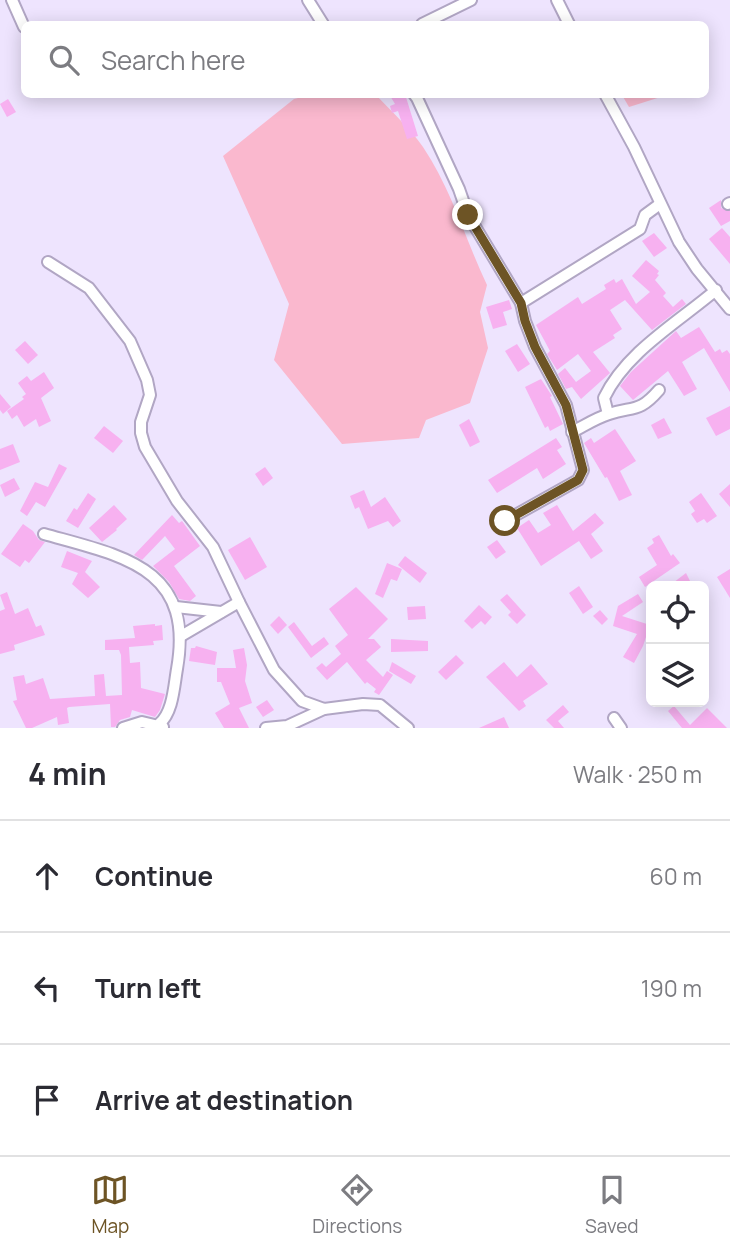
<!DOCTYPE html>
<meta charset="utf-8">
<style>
:root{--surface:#fff;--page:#f2f2f3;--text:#2b2b33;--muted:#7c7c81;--line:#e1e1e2;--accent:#6d5425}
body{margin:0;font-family:Manrope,sans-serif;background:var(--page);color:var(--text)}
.controls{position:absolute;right:21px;bottom:21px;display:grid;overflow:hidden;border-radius:10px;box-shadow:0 4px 18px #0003}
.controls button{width:63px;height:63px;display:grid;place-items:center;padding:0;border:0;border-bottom:2px solid var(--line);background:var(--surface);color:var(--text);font:35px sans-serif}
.stop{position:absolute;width:21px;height:21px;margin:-16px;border:5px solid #6d5425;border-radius:50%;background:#fff}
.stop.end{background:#6d5425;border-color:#fff;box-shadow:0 2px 7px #0008}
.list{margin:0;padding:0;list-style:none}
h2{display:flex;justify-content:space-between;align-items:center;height:91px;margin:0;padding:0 28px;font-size:30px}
h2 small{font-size:23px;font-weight:400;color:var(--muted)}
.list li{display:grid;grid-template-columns:46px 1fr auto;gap:21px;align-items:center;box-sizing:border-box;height:112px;padding:0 28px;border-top:2px solid var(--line)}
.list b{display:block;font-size:26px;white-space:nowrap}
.list em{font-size:23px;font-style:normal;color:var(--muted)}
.icon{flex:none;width:38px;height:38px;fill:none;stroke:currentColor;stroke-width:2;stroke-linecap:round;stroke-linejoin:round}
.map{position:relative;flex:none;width:730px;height:728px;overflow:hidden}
.search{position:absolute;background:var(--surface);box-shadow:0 4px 18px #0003;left:21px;right:21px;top:21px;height:77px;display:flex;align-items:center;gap:18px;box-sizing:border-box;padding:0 24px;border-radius:10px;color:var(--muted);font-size:26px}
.sheet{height:427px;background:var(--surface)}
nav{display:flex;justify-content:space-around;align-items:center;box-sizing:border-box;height:98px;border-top:2px solid var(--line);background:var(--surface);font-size:19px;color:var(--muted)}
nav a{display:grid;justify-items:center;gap:4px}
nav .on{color:var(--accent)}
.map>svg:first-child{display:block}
</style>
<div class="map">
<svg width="730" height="728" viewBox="0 0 730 728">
<rect width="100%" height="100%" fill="#eee4fe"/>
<!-- green -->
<g fill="#fab8ce">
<path d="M310,95H376C391,111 410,128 423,147C452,190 465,239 487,285L480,312L488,348L470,403L426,420L419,438L342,444L274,360L289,304L223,156L294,99Z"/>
<polygon points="622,95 667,95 629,107"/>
</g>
<!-- building -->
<g fill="#f7b1f0">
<polygon points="389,94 405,94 418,136 407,139 398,111 392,113 390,106 395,104"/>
<polygon points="8,99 16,112 7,117 0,104"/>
<polygon points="721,200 721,208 730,211 730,221 721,226 709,208"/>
<polygon points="722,228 730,237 730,264 709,239"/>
<polygon points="654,233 667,248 654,257 642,241"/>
<polygon points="646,260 659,271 657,274 659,275 655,280 666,293 663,296 673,307 682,299 686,304 652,330 625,300 610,310 622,329 613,335 615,338 593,352 610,373 581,399 572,387 566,389 558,374 565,368 576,382 591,371 578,354 557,370 547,354 550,351 536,325 578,297 582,304 606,289 604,285 614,279 616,283 622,279 636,304 650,292 632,276"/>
<polygon points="509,300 512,309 503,312 507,325 493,329 486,307"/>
<polygon points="699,327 715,352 720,349 722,353 727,350 730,354 730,392 704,348 682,362 697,389 684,396 668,371 633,400 620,386 631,372 676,331 681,338"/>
<polygon points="25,341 38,355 28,364 15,350"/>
<polygon points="517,344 530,364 518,372 505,351"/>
<polygon points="44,372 54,388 41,398 51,421 39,427 36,419 24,427 17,415 12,419 7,411 24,399 22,397 26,394 18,383 27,376 31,381"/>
<polygon points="541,379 552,396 550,397 563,424 550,431 548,426 545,428 525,387"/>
<polygon points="0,394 11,407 3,414 0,410"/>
<polygon points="730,406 730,429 716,436 706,418"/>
<polygon points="664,418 672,433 658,439 651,425"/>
<polygon points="469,419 480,442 470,447 459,425"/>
<polygon points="104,426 123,441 113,453 94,438"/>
<polygon points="615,429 636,461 620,471 632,495 619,501 607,477 605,478 584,443 591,438 594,443"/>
<polygon points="556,438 562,447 557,450 566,464 543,479 537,468 497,493 488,480"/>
<polygon points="13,444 20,462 0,470 0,449"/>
<polygon points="59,464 67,468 45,507 36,502 27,516 20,511 35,482 48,487"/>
<polygon points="265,467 273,478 263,486 255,474"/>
<polygon points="14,478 20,489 5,497 0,485"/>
<polygon points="730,484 730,507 719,494"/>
<polygon points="364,490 371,507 385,497 401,521 393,527 388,521 368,529 359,507 355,509 350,496"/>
<polygon points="88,493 96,499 78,528 66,521 74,508 77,510"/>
<polygon points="701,493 717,516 707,523 704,519 697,523 691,514 695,511 689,502"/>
<polygon points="114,505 127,519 116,529 117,530 102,542 89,528"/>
<polygon points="557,505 573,531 595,513 604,523 591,534 603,551 591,559 579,541 541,566 517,528 529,520 538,533 551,525 543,513"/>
<polygon points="172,515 179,523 182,521 200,546 174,566 196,596 190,601 179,599 169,582 153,566 175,549 165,536 142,560 134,555"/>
<polygon points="23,524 33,531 39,540 45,542 29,563 25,560 20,567 1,554"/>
<polygon points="659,535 671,556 673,554 680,563 645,587 639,577 657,565 647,548 654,543 652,539"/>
<polygon points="250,537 267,567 245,580 228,550"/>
<polygon points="497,540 506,552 496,559 487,547"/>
<polygon points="67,551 92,561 85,572 100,587 88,598 72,584 78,573 61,567"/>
<polygon points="405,556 427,573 420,583 398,565"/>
<polygon points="387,563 402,569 397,581 391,579 383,598 375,594"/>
<polygon points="730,569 730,598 717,577"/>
<polygon points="686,573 690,581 681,586 669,586"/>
<polygon points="579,586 593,607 583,614 569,593"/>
<polygon points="356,587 388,619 368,639 374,639 381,647 366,660 383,677 387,671 393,675 379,695 374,692 376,689 367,682 365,684 347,662 327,680 316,668 322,663 326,667 341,654 335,646 348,635 329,609"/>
<polygon points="7,592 15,614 28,608 36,627 41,625 45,635 14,645 15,650 0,654 0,611 5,609 0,595"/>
<polygon points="507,594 526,615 517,624 508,615 511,612 500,600"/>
<polygon points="638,594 643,602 622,616 650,625 643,646 634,663 623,657 637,634 613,626 618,606"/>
<polygon points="479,605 492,617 485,625 481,621 472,629 464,621"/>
<polygon points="425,606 426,619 408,620 407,607"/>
<polygon points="600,610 608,619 602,625 593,616"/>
<polygon points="279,616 287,625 278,634 270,625"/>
<polygon points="294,622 312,646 324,637 329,644 311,658 288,627"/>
<polygon points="155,624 155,626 162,625 163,640 153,641 154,645 129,647 130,663 140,662 141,688 165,694 160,710 155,717 132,710 130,717 120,720 115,727 111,727 110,704 69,707 67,708 69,723 58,725 57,717 32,728 26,728 13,701 17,700 13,677 24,675 26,684 43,678 50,699 95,696 94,675 104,674 106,696 122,695 121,655 119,650 105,650 105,640 135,638 133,626"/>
<polygon points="391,639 428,641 428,651 391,652"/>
<polygon points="196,646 217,652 215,665 189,661 191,648 195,648"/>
<polygon points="244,648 247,665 245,681 252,703 239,708 249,728 224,728 215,713 230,704 221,682 217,682 217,668 236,668 233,650"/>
<polygon points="456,655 464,663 446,680 438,672"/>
<polygon points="392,662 416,676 411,684 389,671"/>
<polygon points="504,662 517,677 531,664 548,684 523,701 526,706 519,711 486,677"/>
<polygon points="267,700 274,710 263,717 256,707"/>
<polygon points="563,705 569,712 558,721 564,728 554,728 546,720"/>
<polygon points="674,706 690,725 707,708 727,728 682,728 668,711"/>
<polygon points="504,717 509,728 479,728"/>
</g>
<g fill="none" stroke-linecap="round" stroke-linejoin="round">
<defs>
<g id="minor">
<polyline points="12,0 24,27"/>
<polyline points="308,0 323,24"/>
<polyline points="557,0 569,24"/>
<polyline points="422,24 471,0"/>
<polyline points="414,94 417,98 459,189 468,215 521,303 525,321 535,347 566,405 583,470 578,480 505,521"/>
<polyline points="605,94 634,147 679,242 697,269 730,309"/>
<polyline points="728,204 730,203"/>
<polyline points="48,262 89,288 130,341 147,380 150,395 141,422 141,433 145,447 177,501 213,547 239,602 274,670 302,701 324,709 363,704 380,705 408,728"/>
<polyline points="521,303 640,229 645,215 660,204"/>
<path d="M608,414L604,398C626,352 677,323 716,290"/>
<path d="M572,432C584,426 596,418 609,414C634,406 639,413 659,390"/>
<path d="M44,534C122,556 195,567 177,669C174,686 173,713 159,724"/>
<polyline points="176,607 221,612"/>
<polyline points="181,636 239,602"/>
<polyline points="614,718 621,728"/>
<polyline points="123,728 142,722 163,727"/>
<polyline points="266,728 287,726 324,709"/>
</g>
</defs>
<!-- minor casing -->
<use href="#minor" stroke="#b1a6c4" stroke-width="14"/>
<!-- minor -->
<use href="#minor" stroke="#fff" stroke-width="10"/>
</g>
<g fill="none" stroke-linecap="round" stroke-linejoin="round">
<!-- route -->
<polyline stroke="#6d5425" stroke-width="9" points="468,215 521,303 525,321 535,347 566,405 583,470 578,480 505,521"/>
</g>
</svg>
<div class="controls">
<button><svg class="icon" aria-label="locate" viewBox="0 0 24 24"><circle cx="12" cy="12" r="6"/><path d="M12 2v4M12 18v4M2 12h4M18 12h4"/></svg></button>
<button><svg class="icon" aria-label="layers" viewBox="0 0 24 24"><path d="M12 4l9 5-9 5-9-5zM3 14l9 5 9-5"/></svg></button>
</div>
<div class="stop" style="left:505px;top:521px"></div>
<div class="stop end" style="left:468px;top:215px"></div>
<div class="search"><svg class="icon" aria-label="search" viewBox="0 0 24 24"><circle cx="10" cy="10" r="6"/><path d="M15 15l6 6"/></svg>Search here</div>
</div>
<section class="sheet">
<h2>4 min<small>Walk · 250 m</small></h2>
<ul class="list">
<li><svg class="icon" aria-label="ahead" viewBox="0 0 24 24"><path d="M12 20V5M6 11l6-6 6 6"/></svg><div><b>Continue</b></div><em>60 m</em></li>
<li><svg class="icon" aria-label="left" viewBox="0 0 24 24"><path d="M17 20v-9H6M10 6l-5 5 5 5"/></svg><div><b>Turn left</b></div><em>190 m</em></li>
<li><svg class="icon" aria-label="arrive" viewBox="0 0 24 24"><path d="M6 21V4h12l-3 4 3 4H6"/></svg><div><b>Arrive at destination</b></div></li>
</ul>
</section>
<nav>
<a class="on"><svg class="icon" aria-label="map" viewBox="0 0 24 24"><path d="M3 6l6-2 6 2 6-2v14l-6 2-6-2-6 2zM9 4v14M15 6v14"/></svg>Map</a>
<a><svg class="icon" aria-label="directions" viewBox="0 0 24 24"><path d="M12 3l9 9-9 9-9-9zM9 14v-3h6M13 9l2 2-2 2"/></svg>Directions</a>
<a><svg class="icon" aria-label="saved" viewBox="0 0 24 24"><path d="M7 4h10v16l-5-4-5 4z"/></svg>Saved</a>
</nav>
